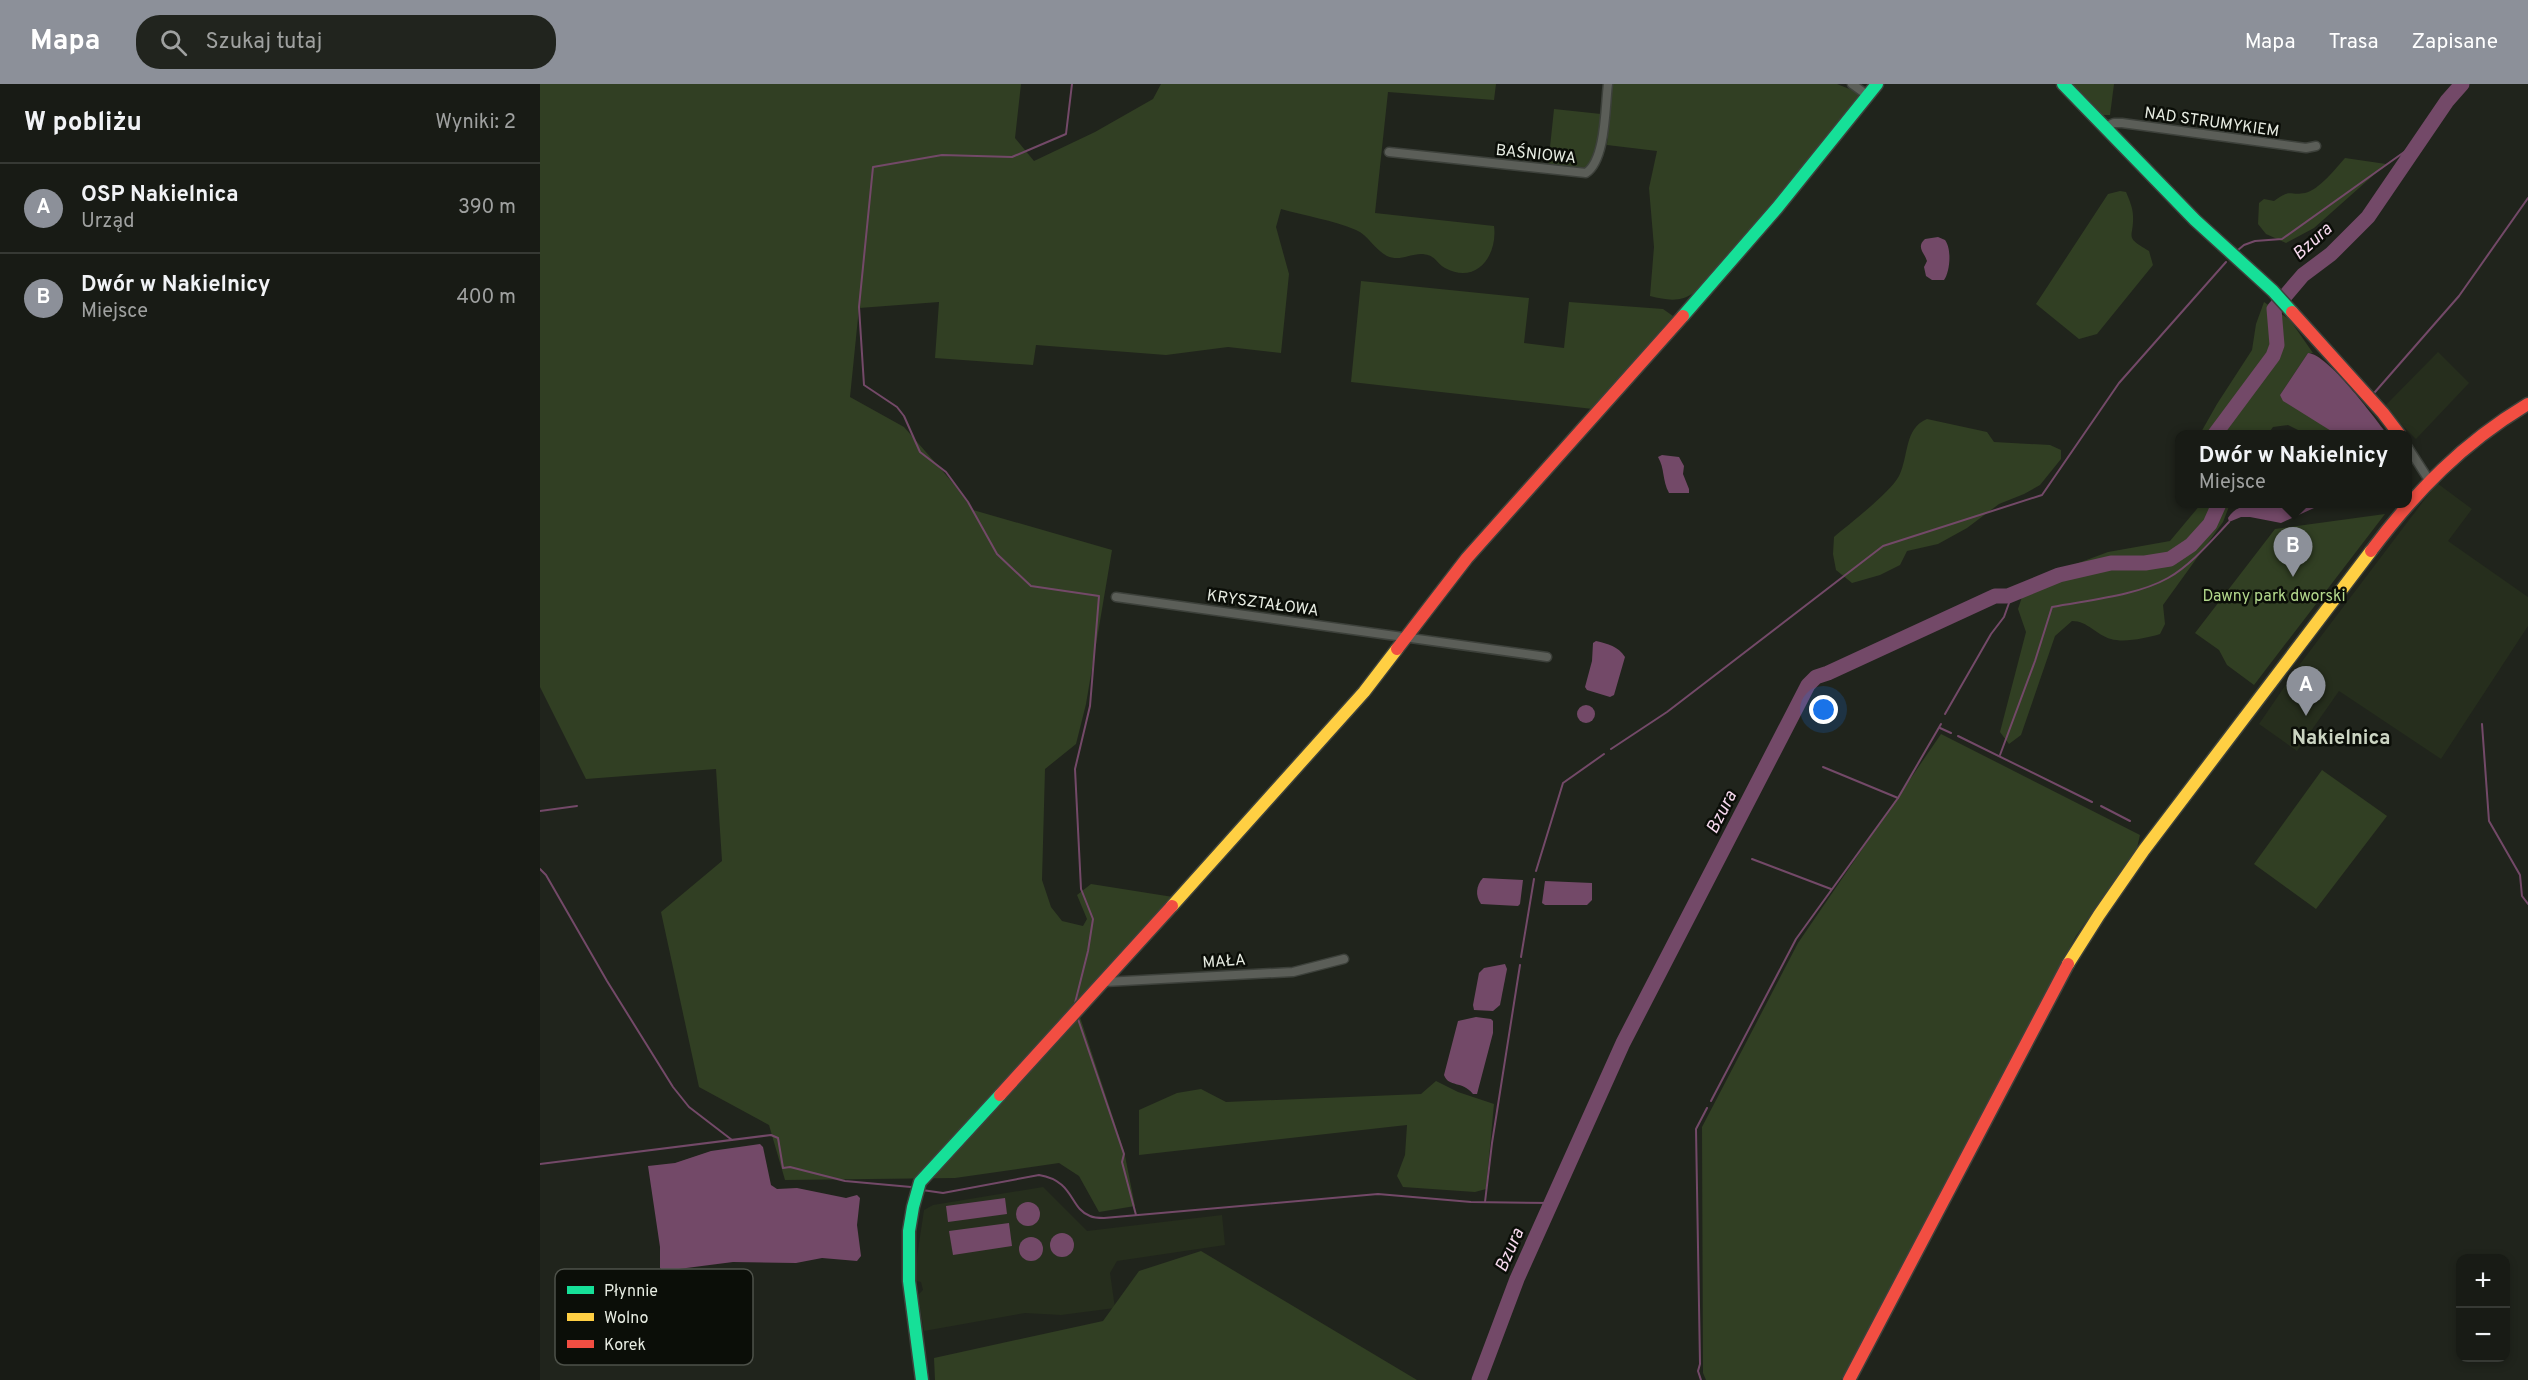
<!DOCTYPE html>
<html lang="pl">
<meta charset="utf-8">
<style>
:root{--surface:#181b15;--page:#21241e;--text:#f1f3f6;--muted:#9fa1a0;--line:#363934;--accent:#8c9099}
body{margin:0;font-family:Overpass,sans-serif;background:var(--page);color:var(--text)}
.controls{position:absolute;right:18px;bottom:18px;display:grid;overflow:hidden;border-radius:12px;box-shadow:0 3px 9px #0003}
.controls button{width:54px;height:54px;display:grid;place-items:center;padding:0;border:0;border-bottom:2px solid var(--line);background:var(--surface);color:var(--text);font:30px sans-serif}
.you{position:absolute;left:1284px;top:626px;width:21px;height:21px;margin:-15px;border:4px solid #fff;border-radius:50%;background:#1a73e8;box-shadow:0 0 0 9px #1a73e833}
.badge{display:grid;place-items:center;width:39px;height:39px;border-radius:50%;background:var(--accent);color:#fff;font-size:20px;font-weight:700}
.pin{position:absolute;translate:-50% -50px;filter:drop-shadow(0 2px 3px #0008)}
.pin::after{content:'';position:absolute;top:32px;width:21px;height:18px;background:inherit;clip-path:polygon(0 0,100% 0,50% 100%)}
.popup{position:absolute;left:1635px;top:346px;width:237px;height:78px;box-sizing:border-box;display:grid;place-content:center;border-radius:12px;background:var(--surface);filter:drop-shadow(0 2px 4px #0005);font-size:20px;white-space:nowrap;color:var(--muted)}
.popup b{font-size:22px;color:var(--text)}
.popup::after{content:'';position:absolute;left:50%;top:100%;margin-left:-12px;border:12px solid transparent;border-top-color:var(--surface)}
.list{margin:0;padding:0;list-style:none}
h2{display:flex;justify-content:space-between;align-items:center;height:78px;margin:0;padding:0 24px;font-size:26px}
h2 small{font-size:20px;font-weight:400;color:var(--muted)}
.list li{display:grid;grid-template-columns:39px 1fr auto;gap:18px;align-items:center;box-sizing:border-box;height:90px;padding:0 24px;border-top:2px solid var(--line)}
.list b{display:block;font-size:22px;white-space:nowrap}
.list p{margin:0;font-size:20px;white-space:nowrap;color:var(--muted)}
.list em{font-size:20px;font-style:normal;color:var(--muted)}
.icon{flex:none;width:33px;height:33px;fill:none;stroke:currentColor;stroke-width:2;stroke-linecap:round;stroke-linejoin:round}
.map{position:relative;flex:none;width:1988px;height:1296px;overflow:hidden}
header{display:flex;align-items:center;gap:36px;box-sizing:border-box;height:84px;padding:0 30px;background:var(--accent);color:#fff}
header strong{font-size:28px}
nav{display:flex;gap:33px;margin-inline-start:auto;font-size:21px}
.search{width:420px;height:54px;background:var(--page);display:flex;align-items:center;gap:15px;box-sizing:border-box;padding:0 21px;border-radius:24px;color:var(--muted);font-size:22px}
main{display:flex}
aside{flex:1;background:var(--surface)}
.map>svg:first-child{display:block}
</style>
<header>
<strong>Mapa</strong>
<div class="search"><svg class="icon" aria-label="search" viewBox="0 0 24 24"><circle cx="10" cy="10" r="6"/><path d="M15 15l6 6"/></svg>Szukaj tutaj</div>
<nav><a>Mapa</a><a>Trasa</a><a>Zapisane</a></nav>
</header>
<main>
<aside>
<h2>W pobliżu<small>Wyniki: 2</small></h2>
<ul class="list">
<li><span class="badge">A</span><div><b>OSP Nakielnica</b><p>Urząd</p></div><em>390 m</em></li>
<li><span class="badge">B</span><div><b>Dwór w Nakielnicy</b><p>Miejsce</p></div><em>400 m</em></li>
</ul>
</aside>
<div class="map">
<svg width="1988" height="1296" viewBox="0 0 1988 1296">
<rect width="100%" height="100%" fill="#20241c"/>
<!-- built -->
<g fill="#262e1d">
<polygon points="1898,268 1929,299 1876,355 1844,323"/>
<polygon points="1897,399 1932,425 1908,457 1988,513 1988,542 1901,675 1799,607 1757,667 1719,640 1760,580"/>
<polygon points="503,1103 547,1147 682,1131 685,1161 577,1177 570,1189 575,1224 521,1231 485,1229 384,1247 378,1211 383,1206 381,1198 376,1197 375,1186 384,1126 393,1121"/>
</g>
<!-- green -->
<g fill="#313f23">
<path d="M0,0H481L475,54L494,77L555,48L613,15L621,0H956L954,16L848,8L835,129L954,142C958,172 936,201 905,184C896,179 897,172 883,170C871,169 860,178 847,172C835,166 828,151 816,146C793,136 765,132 741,125L736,143L749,190L741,269L688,263L626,271L496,261L493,281L395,274L399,218L319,224L310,313L364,343L413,399L433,426L572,466L546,620L536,660L505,685L502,796L511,823L522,837L543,842L547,835L537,811L551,800L633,813L536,921L584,1067L595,1122L559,1128L539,1092L519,1079L415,1094L245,1096L229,1041L159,1003L121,828L182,777L176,685L46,695L0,603Z"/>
<path d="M1072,0H1297L1312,6L1320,12L1213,142L1155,208C1140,219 1127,216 1110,212L1114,163L1109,104L1117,67L1067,61Z"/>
<polygon points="1532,0 1574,0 1570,31 1561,31"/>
<path d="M1014,25L1061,30C1059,47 1060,86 1036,87C1027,87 1016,83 1008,82Z"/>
<path d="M1805,74L1846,80L1774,144L1746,159L1726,150L1718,140L1719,119L1724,115L1734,117C1751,104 1749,112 1765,109C1779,106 1796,84 1805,74Z"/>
<path d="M1580,107L1586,108C1589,115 1593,124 1593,132C1594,155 1583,152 1609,167L1613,181L1557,250L1539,255L1496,220L1568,110Z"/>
<polygon points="821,197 989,214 984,259 1024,264 1029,218 1123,225 1133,232 1053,325 811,298"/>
<polygon points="1724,218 1750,236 1773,269 1768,269 1740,311 1796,350 1766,350 1748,341 1733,343 1728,350 1660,350 1677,320 1712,266 1716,240"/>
<path d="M1387,335L1447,348L1454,358L1510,361L1521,366V375L1500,401L1484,410L1459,420L1427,444L1398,460L1367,467L1360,481L1340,491L1312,499L1296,486L1293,470L1294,453C1309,440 1350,409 1359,392C1369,372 1364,344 1387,335Z"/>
<path d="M1661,420H1690L1683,438L1623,521L1625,540L1620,550C1607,554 1584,559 1571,555C1556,551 1548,537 1532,537L1515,552L1481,651L1469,660L1460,648L1486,548L1478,525L1487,498L1568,468L1630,457Z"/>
<polygon points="1845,430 1714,601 1687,581 1679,566 1655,549 1735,445"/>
<polygon points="1401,650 1600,751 1597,764 1536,852 1301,1296 1166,1296 1163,1289 1162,1043 1258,859"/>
<polygon points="1782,686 1847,732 1776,825 1714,780"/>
<polygon points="896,997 918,1008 954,1020 946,1105 935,1108 863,1103 857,1092 865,1071 867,1041 599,1071 599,1026 637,1009 661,1005 686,1018 881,1010"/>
<polygon points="661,1167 877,1296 395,1296 394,1274 563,1237 599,1187"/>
</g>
<!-- water -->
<g fill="#734968">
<path d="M1398,153L1405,156C1412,165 1410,188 1404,196H1392L1386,192L1384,183L1387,177C1384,168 1376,163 1385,155Z"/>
<path d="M1768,269C1788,270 1834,333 1847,350H1796L1743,317L1740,311Z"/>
<path d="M1122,371L1139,373L1144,382L1143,390L1149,405V409H1129C1122,396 1125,385 1118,373Z"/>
<path d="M1755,420H1806L1774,424L1741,439L1710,433H1701L1689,438L1688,434C1704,409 1731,432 1755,420Z"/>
<path d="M1056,557C1068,560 1078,562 1085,573L1074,611L1070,613L1047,606L1045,603L1052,577L1053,559Z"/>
<circle cx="1046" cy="630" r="9"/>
<path d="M943,794L983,796L980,820L978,822L941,820C935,812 936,801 943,794Z"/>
<polygon points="1005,797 1052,799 1052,816 1047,821 1005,821 1002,819"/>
<polygon points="965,880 967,885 960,921 953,927 934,926 933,921 939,889 944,884"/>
<path d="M936,933L951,935L953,937V949L937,1010H933C922,996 909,1004 904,991L918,937Z"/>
<polygon points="220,1060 223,1063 231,1101 237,1105 257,1104 306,1114 317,1111 320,1114 317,1141 321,1172 317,1177 282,1174 256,1179 193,1178 123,1187 120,1184 120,1163 108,1082 135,1079 171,1067"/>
<polygon points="465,1114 467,1130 408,1138 406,1122"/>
<circle cx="488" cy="1130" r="12"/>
<polygon points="469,1139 472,1162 413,1171 409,1147"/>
<circle cx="522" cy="1161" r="12"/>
<circle cx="491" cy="1165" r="12"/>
</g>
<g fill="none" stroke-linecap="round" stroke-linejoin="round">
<!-- stream -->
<g stroke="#734968" stroke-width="2">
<polyline points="532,0 526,50 472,73 402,71 333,83 319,223 324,301 357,323 364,332 380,368 406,388 428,418 457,470 491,502 559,512 550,622 535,685 541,805 553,835 548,867 534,923"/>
<polyline points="1698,166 1704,161 1715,157 1742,155 1867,66 1875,64"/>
<polyline points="1835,308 1919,212 1988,114"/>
<polyline points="1405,630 1451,550 1464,533 1469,519 1468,512"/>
<polyline points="1942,640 1949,737 1980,791 1982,812 1988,820"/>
<polyline points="1400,644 1411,649"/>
<polyline points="1418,652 1552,718"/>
<polyline points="1071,665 1127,628 1343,462 1502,411 1579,299 1686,178"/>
<path d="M1460,671L1495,577L1512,523C1548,516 1596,512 1628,494C1651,481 1671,457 1689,438"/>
<polyline points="1283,683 1358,714"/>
<polyline points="1561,722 1590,737"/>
<polyline points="0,727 37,722"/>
<polyline points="1212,775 1291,805"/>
<polyline points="0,785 6,791 67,897 133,1003 149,1023 192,1056"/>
<polyline points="996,787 1023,699 1064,670"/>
<polyline points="981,873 994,795"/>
<polyline points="538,935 584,1070 582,1078 596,1131"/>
<polyline points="1171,1017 1256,855 1358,714 1401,640"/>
<polyline points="0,1080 231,1051 238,1054 243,1084 250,1083 305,1097 371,1103"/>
<path d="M382,1106L403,1109L499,1091C535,1097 529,1124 550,1132C554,1134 560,1134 564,1134L838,1110L931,1118L1013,1119"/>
<polyline points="945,1118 952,1059 980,881"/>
<polyline points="1161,1296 1158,1287 1160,1280 1156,1045 1167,1024"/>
</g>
<!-- river -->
<g stroke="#734968" stroke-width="15">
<polyline points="1675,350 1733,272 1737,261 1734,225 1763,191 1791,170 1828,133 1907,17 1922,0"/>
<polyline points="939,1296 977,1195 1083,959 1268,601 1276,593 1288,589 1455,512 1468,512 1519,491 1571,479 1605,479 1630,475 1651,461 1670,440 1679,420"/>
</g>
<defs>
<g id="street">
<polyline points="1312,0 1327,11"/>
<polyline points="1565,43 1574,39 1582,39 1766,64 1776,62"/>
<path d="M849,68L1046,89C1066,76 1065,22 1068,0"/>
<polyline points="1867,362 1889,396"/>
<polyline points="576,513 1007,573"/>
<polyline points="565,898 753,888 804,875"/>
</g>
<g id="fast">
<polyline points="1523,0 1655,136 1733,207 1752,228"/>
<polyline points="1143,232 1237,124 1337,0"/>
<polyline points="382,1296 369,1197 369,1147 373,1123 380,1098 460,1011"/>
</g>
<g id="slow">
<polyline points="632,822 824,608 857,565"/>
<polyline points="1528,880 1559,831 1604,766 1831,467"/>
</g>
<g id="jam">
<polyline points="1752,228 1843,329 1859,350"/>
<path d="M1831,467C1876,407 1923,359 1988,320"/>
<polyline points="857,565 927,474 1143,232"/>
<polyline points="460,1011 632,822"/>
<polyline points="1309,1296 1528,880"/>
</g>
</defs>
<!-- street casing -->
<use href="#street" stroke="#3d413b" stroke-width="11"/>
<!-- fast casing -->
<use href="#fast" stroke="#3d413b" stroke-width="15"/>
<!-- slow casing -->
<use href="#slow" stroke="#3d413b" stroke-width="15"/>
<!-- jam casing -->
<use href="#jam" stroke="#3d413b" stroke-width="15"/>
<!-- street -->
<use href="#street" stroke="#5b5e58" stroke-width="8"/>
<!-- fast -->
<use href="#fast" stroke="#16e098" stroke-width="12"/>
<!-- slow -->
<use href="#slow" stroke="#ffcf43" stroke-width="12"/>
<!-- jam -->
<use href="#jam" stroke="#f24e42" stroke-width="12"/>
</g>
<g text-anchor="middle" stroke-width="5" stroke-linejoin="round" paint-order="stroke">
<!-- street labels -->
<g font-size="16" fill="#e7ece2" stroke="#0b0e08">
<text transform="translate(1672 37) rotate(8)" y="6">NAD STRUMYKIEM</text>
<text transform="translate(996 69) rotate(6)" y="6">BAŚNIOWA</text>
<text transform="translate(723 518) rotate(8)" y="6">KRYSZTAŁOWA</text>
<text transform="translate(684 876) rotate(-4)" y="6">MAŁA</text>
</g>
<!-- park labels -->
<g font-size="16" fill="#b3d88c" stroke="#0b0e08">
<text x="1734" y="517">Dawny park dworski</text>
</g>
<!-- water labels -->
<g font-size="18" font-style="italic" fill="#f8daef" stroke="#0b0e08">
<text transform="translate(1772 157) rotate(-42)" y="6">Bzura</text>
<text transform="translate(1181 728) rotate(-63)" y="6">Bzura</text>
<text transform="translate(969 1166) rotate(-66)" y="6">Bzura</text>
</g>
<!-- quarter labels -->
<g font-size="20" font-weight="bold" fill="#cbd4c2" stroke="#0b0e08">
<text x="1801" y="660">Nakielnica</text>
</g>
</g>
<!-- legend -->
<rect x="15" y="1185" width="198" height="96" rx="9" fill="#0b0e08" stroke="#4d5149" stroke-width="1.5"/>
<rect x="27" y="1202" width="27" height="8" fill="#16e098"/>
<rect x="27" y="1229" width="27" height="8" fill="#ffcf43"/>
<rect x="27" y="1256" width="27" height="8" fill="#f24e42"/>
<g font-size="16" fill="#e7ece2">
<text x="64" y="1212">Płynnie</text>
<text x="64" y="1239">Wolno</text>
<text x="64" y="1266">Korek</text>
</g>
</svg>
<div class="controls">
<button>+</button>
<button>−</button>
</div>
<div class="you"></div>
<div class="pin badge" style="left:1766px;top:632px">A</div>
<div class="pin badge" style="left:1753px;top:493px">B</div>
<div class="popup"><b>Dwór w Nakielnicy</b>Miejsce</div>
</div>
</main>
